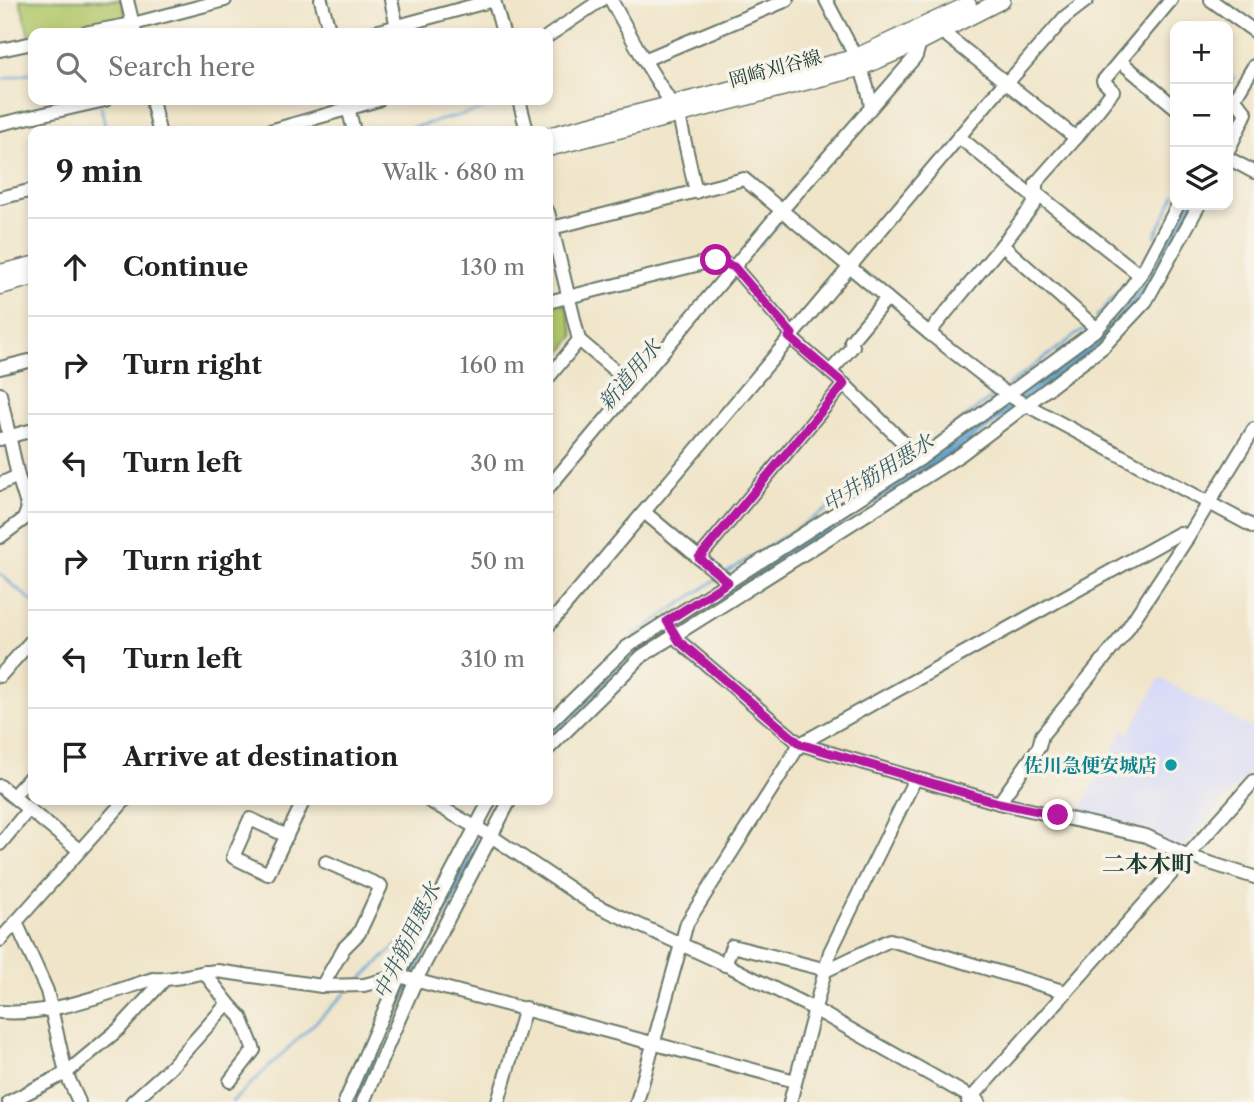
<!DOCTYPE html>
<meta charset="utf-8">
<style>
:root{--surface:#fff;--page:#f2f2f2;--text:#222;--muted:#767676;--line:#e0e0e0}
body{margin:0;font-family:"Libre Caslon Text","Noto Serif JP",serif;background:var(--page);color:var(--text)}
.controls{position:absolute;right:21px;top:21px;display:grid;overflow:hidden;border-radius:14px;box-shadow:0 4px 10px #0003}
.controls button{width:63px;height:63px;display:grid;place-items:center;padding:0;border:0;border-bottom:2px solid var(--line);background:var(--surface);color:var(--text);font:35px sans-serif}
.stop{position:absolute;width:21px;height:21px;margin:-16px;border:5px solid #b5179e;border-radius:50%;background:#fff}
.stop.end{background:#b5179e;border-color:#fff;box-shadow:0 2px 7px #0008}
.list{margin:0;padding:0;list-style:none}
h2{display:flex;justify-content:space-between;align-items:center;height:91px;margin:0;padding:0 28px;font-size:30px}
h2 small{font-size:23px;font-weight:400;color:var(--muted)}
.list li{display:grid;grid-template-columns:46px 1fr auto;gap:21px;align-items:center;box-sizing:border-box;height:98px;padding:0 28px;border-top:2px solid var(--line)}
.list b{display:block;font-size:26px;white-space:nowrap}
.list em{font-size:23px;font-style:normal;color:var(--muted)}
.icon{flex:none;width:38px;height:38px;fill:none;stroke:currentColor;stroke-width:2;stroke-linecap:round;stroke-linejoin:round}
.map{position:relative;flex:none;width:1254px;height:1102px;overflow:hidden}
.search{position:absolute;background:var(--surface);box-shadow:0 4px 10px #0003;left:28px;top:28px;width:525px;height:77px;display:flex;align-items:center;gap:18px;box-sizing:border-box;padding:0 24px;border-radius:14px;color:var(--muted);font-size:26px}
.panel{position:absolute;background:var(--surface);box-shadow:0 4px 10px #0003;left:28px;top:126px;width:525px;height:679px;border-radius:14px}
.map>svg:first-child{display:block}
</style>
<div class="map">
<svg width="1254" height="1102" viewBox="0 0 1254 1102">
<rect width="100%" height="100%" fill="#f7f3e8"/>
<filter id="ink" filterUnits="userSpaceOnUse"><feTurbulence type="fractalNoise" baseFrequency=".0143" numOctaves="2"/><feDisplacementMap in="SourceGraphic" scale="14" xChannelSelector="R" yChannelSelector="G"/><feConvolveMatrix kernelMatrix="1 2 1 2 8 2 1 2 1" color-interpolation-filters="sRGB"/></filter>
<filter id="wash" filterUnits="userSpaceOnUse"><feTurbulence type="fractalNoise" baseFrequency=".00686" numOctaves="4" result="noise"/><feDisplacementMap in="SourceGraphic" scale="28" xChannelSelector="R" yChannelSelector="G"/><feGaussianBlur stdDeviation="1.57" result="paint"/><feColorMatrix in="noise" values="0 0 0 0 0 0 0 0 0 0 0 0 0 0 0 0 0 1.4 0 .05"/><feComposite in="paint" operator="in"/></filter>
<g filter="url(#wash)">
<rect width="100%" height="100%" fill="#f0e5c9"/>
<!-- built -->
<polygon fill="#d4d8f9" points="1160,678 1254,730 1254,767 1182,849 1138,827 1078,814 1124,729 1130,732"/>
<!-- green -->
<g fill="#b1c76b" stroke="#688250" stroke-width="2">
<polygon points="20,0 122,0 126,17 122,20 60,33 33,33 32,39 29,36"/>
<polygon points="561,303 566,305 574,336 548,370 548,306"/>
</g>
<g fill="none" stroke-linecap="round" stroke-linejoin="round">
<!-- stream -->
<g stroke="#62a3d5" stroke-width="2.5">
<polyline points="0,80 33,73"/>
<polyline points="1228,90 1234,77"/>
<polyline points="101,106 106,131"/>
<polyline points="398,131 485,109"/>
<polyline points="1155,236 1175,195"/>
<polyline points="760,245 783,218"/>
<polyline points="1096,317 1134,273"/>
<polyline points="1008,385 1088,326"/>
<polyline points="921,450 994,396"/>
<polyline points="726,573 907,459"/>
<polyline points="0,574 33,602"/>
<polyline points="633,636 717,579"/>
<polyline points="0,776 12,785"/>
<polyline points="25,796 79,842"/>
<polyline points="362,978 412,931 449,866"/>
<polyline points="232,1102 346,993"/>
</g>
<!-- canal -->
<g stroke="#62a3d5" stroke-width="10">
<polyline points="1228,133 1239,112"/>
<polyline points="548,737 636,650 951,450 1100,340 1140,296 1160,264 1190,205"/>
<polyline points="355,1102 411,971 502,800"/>
</g>
</g>
</g>
<g filter="url(#ink)">
<g fill="none" stroke-linecap="round" stroke-linejoin="round">
<defs>
<g id="minor">
<polyline points="127,0 135,33"/>
<polyline points="321,0 330,33"/>
<polyline points="391,0 397,27"/>
<polyline points="494,0 503,33"/>
<polyline points="611,0 644,60 679,116 696,192"/>
<path d="M826,0C842,33 867,70 871,107"/>
<polyline points="1211,0 1254,31"/>
<polyline points="941,31 1076,138"/>
<polyline points="84,33 133,24 225,0"/>
<polyline points="372,33 494,0"/>
<polyline points="548,36 601,0"/>
<polyline points="0,50 33,43"/>
<polyline points="644,60 787,0"/>
<polyline points="1120,61 1175,107"/>
<polyline points="152,100 159,131"/>
<polyline points="346,100 354,131"/>
<polyline points="519,100 527,131"/>
<polyline points="1228,109 1254,66"/>
<polyline points="0,124 105,100"/>
<polyline points="270,131 378,100"/>
<polyline points="959,137 1031,195 1035,203 1002,245"/>
<polyline points="1228,151 1246,113 1234,98"/>
<polyline points="1228,158 1254,172"/>
<polyline points="1036,193 1140,275"/>
<polyline points="1031,195 1036,193 1036,183 1076,138 1113,91 1103,81 1171,0"/>
<polyline points="0,198 33,190"/>
<polyline points="548,212 579,340 633,386"/>
<polyline points="548,229 744,179 929,333 1008,395 1254,527"/>
<polyline points="548,302 716,260 734,267 792,334"/>
<polyline points="929,333 1002,245 1097,329"/>
<polyline points="790,337 844,384 920,459"/>
<polyline points="0,368 33,360"/>
<polyline points="830,372 853,346 851,341 887,298"/>
<polyline points="548,378 579,340"/>
<polyline points="0,394 18,476 28,508 24,519 0,537"/>
<polyline points="0,439 33,430"/>
<polyline points="0,484 18,476"/>
<polyline points="548,488 781,211 916,56 920,42"/>
<polyline points="644,512 699,558 844,384"/>
<polyline points="699,558 728,581"/>
<polyline points="548,626 1005,82 1009,81 1065,17 1087,0"/>
<polyline points="672,630 679,641 800,744 999,803 1146,836 1188,856 1254,877"/>
<polyline points="0,676 33,639"/>
<polyline points="548,724 627,647 920,459 1097,329 1118,305 1144,269 1178,205"/>
<polyline points="548,749 642,656 960,455 1103,347 1146,301 1199,205"/>
<polyline points="0,786 79,850"/>
<polyline points="13,796 33,774"/>
<polyline points="428,800 491,836 591,903 731,967 816,1010 979,1102"/>
<polyline points="999,803 1039,747 1042,735 1124,634 1188,537 1254,429"/>
<polyline points="287,836 250,819 233,857 268,874 304,800"/>
<polyline points="0,844 29,809"/>
<polyline points="16,922 47,991 66,1073 79,1102"/>
<polyline points="0,940 125,800"/>
<polyline points="725,965 732,946 827,970 890,940 1066,992"/>
<polyline points="322,986 344,948 359,933 381,886 326,862"/>
<polyline points="227,1002 241,1017 254,1050 230,1081"/>
<path d="M0,1012C51,1016 105,994 153,979C175,981 196,972 217,971L322,986L364,985L399,976L795,1081"/>
<polyline points="9,1102 66,1073 119,1029 164,980"/>
<polyline points="132,1102 171,1067 228,1003 204,972"/>
<polyline points="345,1102 406,960 490,800"/>
<polyline points="363,1102 416,980 510,800"/>
<polyline points="498,1102 525,1008"/>
<polyline points="637,1102 687,923 800,744 1180,533 1188,537"/>
<polyline points="790,1102 830,952 915,779"/>
<polyline points="968,1102 1254,781"/>
</g>
<g id="major">
<polyline points="548,136 854,58 968,5"/>
<polyline points="548,148 859,68 920,42 1002,0"/>
<polyline points="0,273 33,265"/>
<polyline points="0,286 33,277"/>
</g>
</defs>
<!-- minor casing -->
<use href="#minor" stroke="#687868" stroke-width="16"/>
<!-- major casing -->
<use href="#major" stroke="#687868" stroke-width="19"/>
<!-- minor -->
<use href="#minor" stroke="#fff" stroke-width="12"/>
<!-- major -->
<use href="#major" stroke="#fff" stroke-width="16"/>
</g>
</g>
<g fill="none" stroke-linecap="round" stroke-linejoin="round" filter="url(#ink)">
<!-- route -->
<polyline stroke="#b5179e" stroke-width="9" points="716,260 734,267 792,334 789,337 844,384 699,558 728,582 667,621 679,641 800,744 999,803 1058,815"/>
</g>
<!-- markers -->
<circle fill="#0f9aa8" stroke="#f7f3e8" stroke-width="2.5" cx="1171" cy="765" r="7"/>
<g text-anchor="middle" stroke-width="7" stroke-linejoin="round" paint-order="stroke">
<!-- street labels -->
<g font-size="19" fill="#1f3d34" stroke="#f7f3e8">
<text transform="translate(775 68) rotate(-15)" y="7">岡崎刈谷線</text>
</g>
<!-- culture labels -->
<g font-size="19" font-weight="bold" fill="#0d838f" stroke="#f7f3e8" text-anchor="end">
<text x="1157" y="772">佐川急便安城店</text>
</g>
<!-- water labels -->
<g font-size="21" font-style="italic" fill="#335c64" stroke="#f7f3e8">
<text transform="translate(630 375) rotate(-50)" y="7">新道用水</text>
<text transform="translate(878 473) rotate(-32)" y="7">中井筋用悪水</text>
<text transform="translate(407 941) rotate(-64)" y="7">中井筋用悪水</text>
</g>
<!-- quarter labels -->
<g font-size="23" font-weight="bold" fill="#1f3d34" stroke="#f7f3e8">
<text x="1148" y="872">二本木町</text>
</g>
</g>
</svg>
<div class="controls">
<button>+</button>
<button>−</button>
<button><svg class="icon" aria-label="layers" viewBox="0 0 24 24"><path d="M12 4l9 5-9 5-9-5zM3 14l9 5 9-5"/></svg></button>
</div>
<div class="stop" style="left:716px;top:260px"></div>
<div class="stop end" style="left:1058px;top:815px"></div>
<div class="search"><svg class="icon" aria-label="search" viewBox="0 0 24 24"><circle cx="10" cy="10" r="6"/><path d="M15 15l6 6"/></svg>Search here</div>
<section class="panel">
<h2>9 min<small>Walk · 680 m</small></h2>
<ul class="list">
<li><svg class="icon" aria-label="ahead" viewBox="0 0 24 24"><path d="M12 20V5M6 11l6-6 6 6"/></svg><div><b>Continue</b></div><em>130 m</em></li>
<li><svg class="icon" aria-label="right" viewBox="0 0 24 24"><path d="M7 20v-9h11M14 6l5 5-5 5"/></svg><div><b>Turn right</b></div><em>160 m</em></li>
<li><svg class="icon" aria-label="left" viewBox="0 0 24 24"><path d="M17 20v-9H6M10 6l-5 5 5 5"/></svg><div><b>Turn left</b></div><em>30 m</em></li>
<li><svg class="icon" aria-label="right" viewBox="0 0 24 24"><path d="M7 20v-9h11M14 6l5 5-5 5"/></svg><div><b>Turn right</b></div><em>50 m</em></li>
<li><svg class="icon" aria-label="left" viewBox="0 0 24 24"><path d="M17 20v-9H6M10 6l-5 5 5 5"/></svg><div><b>Turn left</b></div><em>310 m</em></li>
<li><svg class="icon" aria-label="arrive" viewBox="0 0 24 24"><path d="M6 21V4h12l-3 4 3 4H6"/></svg><div><b>Arrive at destination</b></div></li>
</ul>
</section>
</div>
